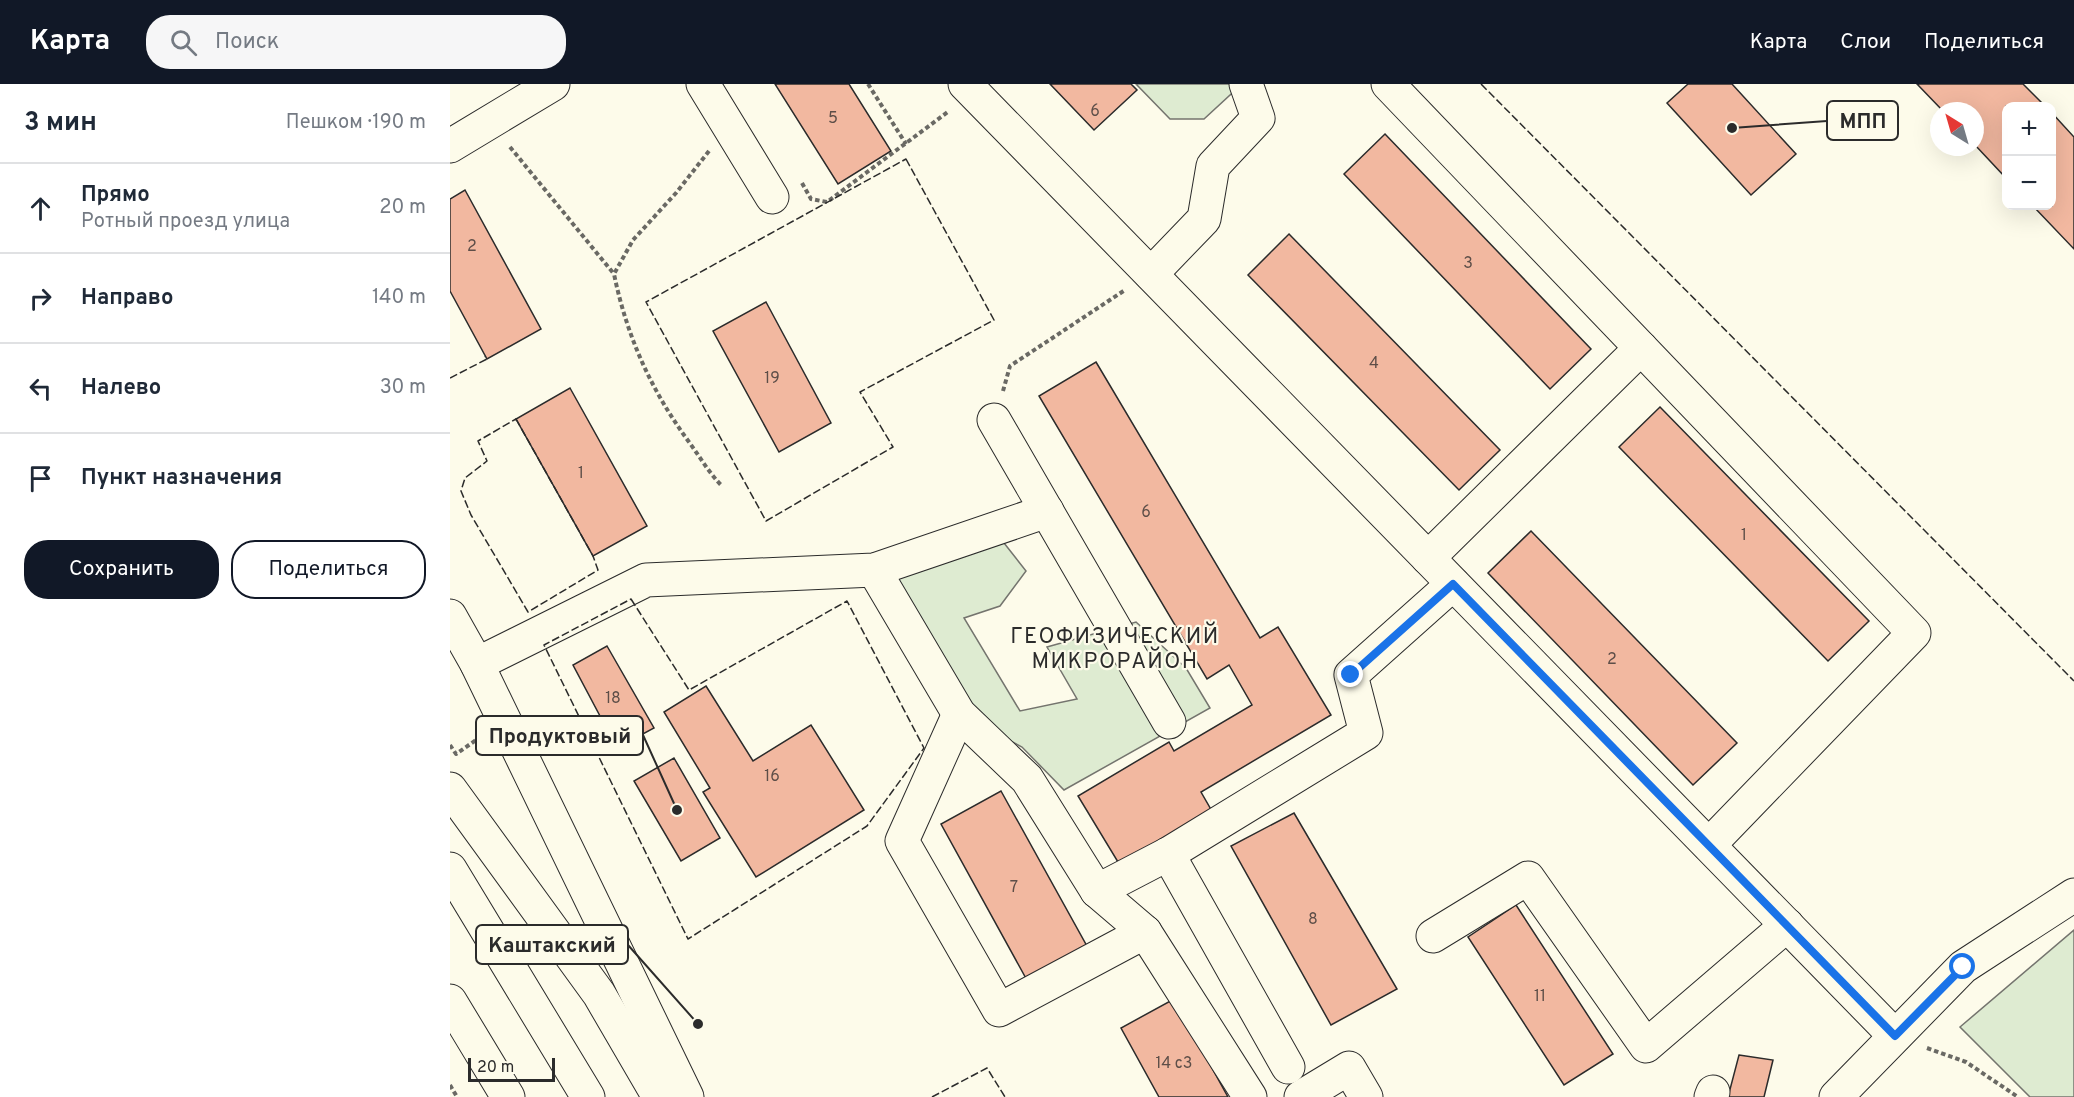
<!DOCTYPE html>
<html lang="ru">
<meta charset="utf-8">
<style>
:root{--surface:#fff;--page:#f6f6f7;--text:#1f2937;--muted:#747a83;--line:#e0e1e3;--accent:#111827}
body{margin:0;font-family:Overpass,sans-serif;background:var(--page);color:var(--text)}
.controls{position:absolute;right:18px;top:18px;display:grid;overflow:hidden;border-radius:12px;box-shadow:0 6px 24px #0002}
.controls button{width:54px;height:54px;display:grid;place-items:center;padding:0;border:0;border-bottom:2px solid var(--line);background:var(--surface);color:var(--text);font:30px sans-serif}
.compass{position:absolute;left:1480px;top:18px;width:54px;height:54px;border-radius:50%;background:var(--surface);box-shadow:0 6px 24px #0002;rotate:323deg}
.scale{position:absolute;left:18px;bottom:15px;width:87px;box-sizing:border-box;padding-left:6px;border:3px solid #2b2b2b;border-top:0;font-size:16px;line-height:21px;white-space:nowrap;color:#2b2b2b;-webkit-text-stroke:4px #fdfbea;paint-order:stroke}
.stop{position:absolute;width:18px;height:18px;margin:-14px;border:4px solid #1a73e8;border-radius:50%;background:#fff}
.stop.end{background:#1a73e8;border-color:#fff;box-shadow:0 2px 6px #0008}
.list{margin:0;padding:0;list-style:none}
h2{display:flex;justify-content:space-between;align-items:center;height:78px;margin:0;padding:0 24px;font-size:26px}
h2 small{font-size:20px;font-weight:400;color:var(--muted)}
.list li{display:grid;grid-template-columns:39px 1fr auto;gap:18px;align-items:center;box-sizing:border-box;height:90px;padding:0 24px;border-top:2px solid var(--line)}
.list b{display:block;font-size:22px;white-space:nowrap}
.list p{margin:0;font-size:20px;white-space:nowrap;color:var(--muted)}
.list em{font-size:20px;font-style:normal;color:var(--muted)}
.actions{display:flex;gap:12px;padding:18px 24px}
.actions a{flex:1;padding:14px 0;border:2px solid var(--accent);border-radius:24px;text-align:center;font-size:21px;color:var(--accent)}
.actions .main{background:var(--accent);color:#fff}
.icon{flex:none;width:33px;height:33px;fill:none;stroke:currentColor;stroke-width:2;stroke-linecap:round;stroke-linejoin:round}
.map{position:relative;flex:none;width:1624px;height:1013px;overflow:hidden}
header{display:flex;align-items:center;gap:36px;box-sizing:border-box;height:84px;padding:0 30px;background:var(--accent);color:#fff}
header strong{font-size:28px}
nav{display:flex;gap:33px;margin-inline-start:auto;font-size:21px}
.search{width:420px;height:54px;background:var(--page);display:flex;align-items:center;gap:15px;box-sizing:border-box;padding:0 21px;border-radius:24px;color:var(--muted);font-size:22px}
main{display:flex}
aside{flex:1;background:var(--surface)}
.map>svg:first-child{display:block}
</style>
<header>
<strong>Карта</strong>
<div class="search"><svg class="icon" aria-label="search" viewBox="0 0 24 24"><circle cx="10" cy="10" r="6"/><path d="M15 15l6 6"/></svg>Поиск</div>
<nav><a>Карта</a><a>Слои</a><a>Поделиться</a></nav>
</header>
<main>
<aside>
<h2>3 мин<small>Пешком · 190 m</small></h2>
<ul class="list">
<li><svg class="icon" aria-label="ahead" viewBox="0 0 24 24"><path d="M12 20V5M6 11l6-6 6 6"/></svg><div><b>Прямо</b><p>Ротный проезд улица</p></div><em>20 m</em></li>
<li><svg class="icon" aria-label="right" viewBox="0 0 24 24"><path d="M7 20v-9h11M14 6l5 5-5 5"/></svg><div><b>Направо</b></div><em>140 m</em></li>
<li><svg class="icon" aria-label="left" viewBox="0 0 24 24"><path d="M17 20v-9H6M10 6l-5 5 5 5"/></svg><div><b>Налево</b></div><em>30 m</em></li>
<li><svg class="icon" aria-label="arrive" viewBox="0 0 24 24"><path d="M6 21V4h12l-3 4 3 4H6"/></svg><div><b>Пункт назначения</b></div></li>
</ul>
<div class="actions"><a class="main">Сохранить</a><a>Поделиться</a></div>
</aside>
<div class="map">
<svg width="1624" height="1013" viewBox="0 0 1624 1013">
<rect width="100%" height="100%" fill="#fdfbea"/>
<!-- green -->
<g fill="#deebd1" stroke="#74746e" stroke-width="1.5">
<polygon points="686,0 792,0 754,35 720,35"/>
<polygon points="543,445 576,487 550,522 514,534 570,627 627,615 597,563 686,538 736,584 760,624 614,706 572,663 509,630 424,486"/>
<polygon points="1624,846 1624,1013 1580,1013 1510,943"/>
</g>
<!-- building -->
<g fill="#f2b8a0" stroke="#2b2b2b" stroke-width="1.5">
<polygon points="325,0 399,0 441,67 388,100"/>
<polygon points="600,0 681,0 687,6 644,46"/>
<polygon points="1238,0 1282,0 1346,70 1301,111 1217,19"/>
<polygon points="1467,0 1573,0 1595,22 1556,22 1556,94 1525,61 1525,27 1493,27"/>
<polygon points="1602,29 1624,53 1624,165 1583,122 1602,122"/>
<polygon points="935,50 1141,265 1100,305 894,90"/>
<polygon points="15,106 91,245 37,275 0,207 0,115"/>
<polygon points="839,150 1050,366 1009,406 798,191"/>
<polygon points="316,218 381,339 329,368 263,247"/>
<polygon points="646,278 810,554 828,543 881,631 751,708 763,729 671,783 628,712 719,658 724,667 802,621 779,581 757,595 589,312"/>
<polygon points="120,304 197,442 143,472 66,335"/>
<polygon points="1210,323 1419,537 1378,577 1169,363"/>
<polygon points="1081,447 1287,659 1243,701 1038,489"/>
<polygon points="157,562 204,644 167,664 123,581"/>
<polygon points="256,602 303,677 361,641 414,726 306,793 253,708 260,704 214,628"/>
<polygon points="224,674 270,754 231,777 184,697"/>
<polygon points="551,707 638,864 578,898 491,740"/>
<polygon points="844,729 947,905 881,941 781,762"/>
<polygon points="1066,821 1163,970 1114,1001 1018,853"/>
<polygon points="724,915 778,1013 709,1013 671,944"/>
<polygon points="1289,971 1323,976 1314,1013 1278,1013"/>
</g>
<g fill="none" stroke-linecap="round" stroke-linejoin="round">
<defs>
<g id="minor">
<polyline points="253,0 322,113"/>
<polyline points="515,0 1445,952"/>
<polyline points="938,0 1464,549 1259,761"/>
<polyline points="0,62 103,0"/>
<polyline points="701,190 754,135 763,82 808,34 796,0"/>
<polyline points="544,336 719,638"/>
<polyline points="978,474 1191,264"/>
<polyline points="424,486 509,630 577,695 647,807 695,848 800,1013"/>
<polyline points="0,532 27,580 237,1013"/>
<polyline points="27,580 196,496 424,486 597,427"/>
<polyline points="509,630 452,757 549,926 695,848"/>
<polyline points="718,770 838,983"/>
<polyline points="647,807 718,770 916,649 901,591 1003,500"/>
<polyline points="983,852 1078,794 1196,962 1337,841"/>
<polyline points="851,1013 899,984 916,1013"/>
<polyline points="1261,1013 1263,1008"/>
<polyline points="1386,1013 1513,883 1624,811"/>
</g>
<g id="major">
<polyline points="0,705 149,910 209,1013"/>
<polyline points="0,785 138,1013"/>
<polyline points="0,917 58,1013"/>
</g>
</defs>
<!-- minor casing -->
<use href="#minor" stroke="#2b2b2b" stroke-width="35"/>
<!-- major casing -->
<use href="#major" stroke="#2b2b2b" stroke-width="35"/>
<!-- path -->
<g stroke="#6a6964" stroke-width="4" stroke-dasharray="4.5 3" stroke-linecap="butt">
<polyline points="418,0 456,60"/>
<polyline points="60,63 164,190"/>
<path d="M259,67L226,109L183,156L164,190C177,253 201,306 239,358C250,373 259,389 272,402"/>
<polyline points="352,99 361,115 377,118 499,27"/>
<polyline points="553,307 560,282 675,206"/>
<polyline points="0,661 6,670 29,654"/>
<polyline points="1477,964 1516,978 1568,1013"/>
<polyline points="0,1001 7,1013"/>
</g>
<!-- minor -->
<use href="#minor" stroke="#fdfbea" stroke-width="33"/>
<!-- major -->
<use href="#major" stroke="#fdfbea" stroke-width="33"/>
<!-- fence -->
<g stroke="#2b2b2b" stroke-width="1.5" stroke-dasharray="8 3" stroke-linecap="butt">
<polyline points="1031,0 1624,597"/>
<polygon points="456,75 544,236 410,308 443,363 316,437 196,218"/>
<polyline points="0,294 37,275 35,272"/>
<polygon points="66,335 143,472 148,486 78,528 21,431 11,407 15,394 37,377 28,357"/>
<polygon points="181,515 239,606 397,517 474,664 417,742 238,855 94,561"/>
<polyline points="482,1013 537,984 555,1013"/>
</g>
</g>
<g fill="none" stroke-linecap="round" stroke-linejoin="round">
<!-- route -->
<polyline stroke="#1a73e8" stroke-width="8" points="901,591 1003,500 1445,952 1513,883"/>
</g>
<g text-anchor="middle" stroke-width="4.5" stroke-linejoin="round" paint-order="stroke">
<!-- number labels -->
<g font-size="16" fill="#5d4e48">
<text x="645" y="32">6</text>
<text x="383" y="39">5</text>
<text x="22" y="167">2</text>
<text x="1018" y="184">3</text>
<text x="924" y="284">4</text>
<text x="322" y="299">19</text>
<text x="131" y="394">1</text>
<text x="696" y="433">6</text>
<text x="1294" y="456">1</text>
<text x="1162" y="580">2</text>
<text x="163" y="619">18</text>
<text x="322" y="697">16</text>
<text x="564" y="808">7</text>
<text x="863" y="840">8</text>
<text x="1090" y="917">11</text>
<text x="724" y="984">14 с3</text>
</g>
<!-- quarter labels -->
<g font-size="22" letter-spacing="1.5" fill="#2b2b2b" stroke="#fdfbea">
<text x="665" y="559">ГЕОФИЗИЧЕСКИЙ<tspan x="665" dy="25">МИКРОРАЙОН</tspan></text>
</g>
</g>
<!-- callouts -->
<path fill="none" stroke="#2b2b2b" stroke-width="2" d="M1282 44L1377 37M227 726L193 651M248 940L178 861"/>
<g fill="#2b2b2b" stroke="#fdfbea" stroke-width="2">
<circle cx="1282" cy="44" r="6"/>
<circle cx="227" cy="726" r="6"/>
<circle cx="248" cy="940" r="6"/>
</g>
<g fill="#fdfbea" stroke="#2b2b2b" stroke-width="2">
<rect x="1377" y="17" width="71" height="39" rx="6"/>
<rect x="26" y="632" width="167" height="39" rx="6"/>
<rect x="26" y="841" width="152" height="39" rx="6"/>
</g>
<g font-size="21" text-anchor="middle" font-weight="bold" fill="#2b2b2b">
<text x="1413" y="44">МПП</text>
<text x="110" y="659">Продуктовый</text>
<text x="102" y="868">Каштакский</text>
</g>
</svg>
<div class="controls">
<button>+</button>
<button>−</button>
</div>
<svg class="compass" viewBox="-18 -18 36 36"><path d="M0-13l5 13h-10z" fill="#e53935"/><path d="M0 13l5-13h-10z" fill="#747a83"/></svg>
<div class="scale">20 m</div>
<div class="stop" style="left:1513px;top:883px"></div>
<div class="stop end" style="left:901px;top:591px"></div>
</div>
</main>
